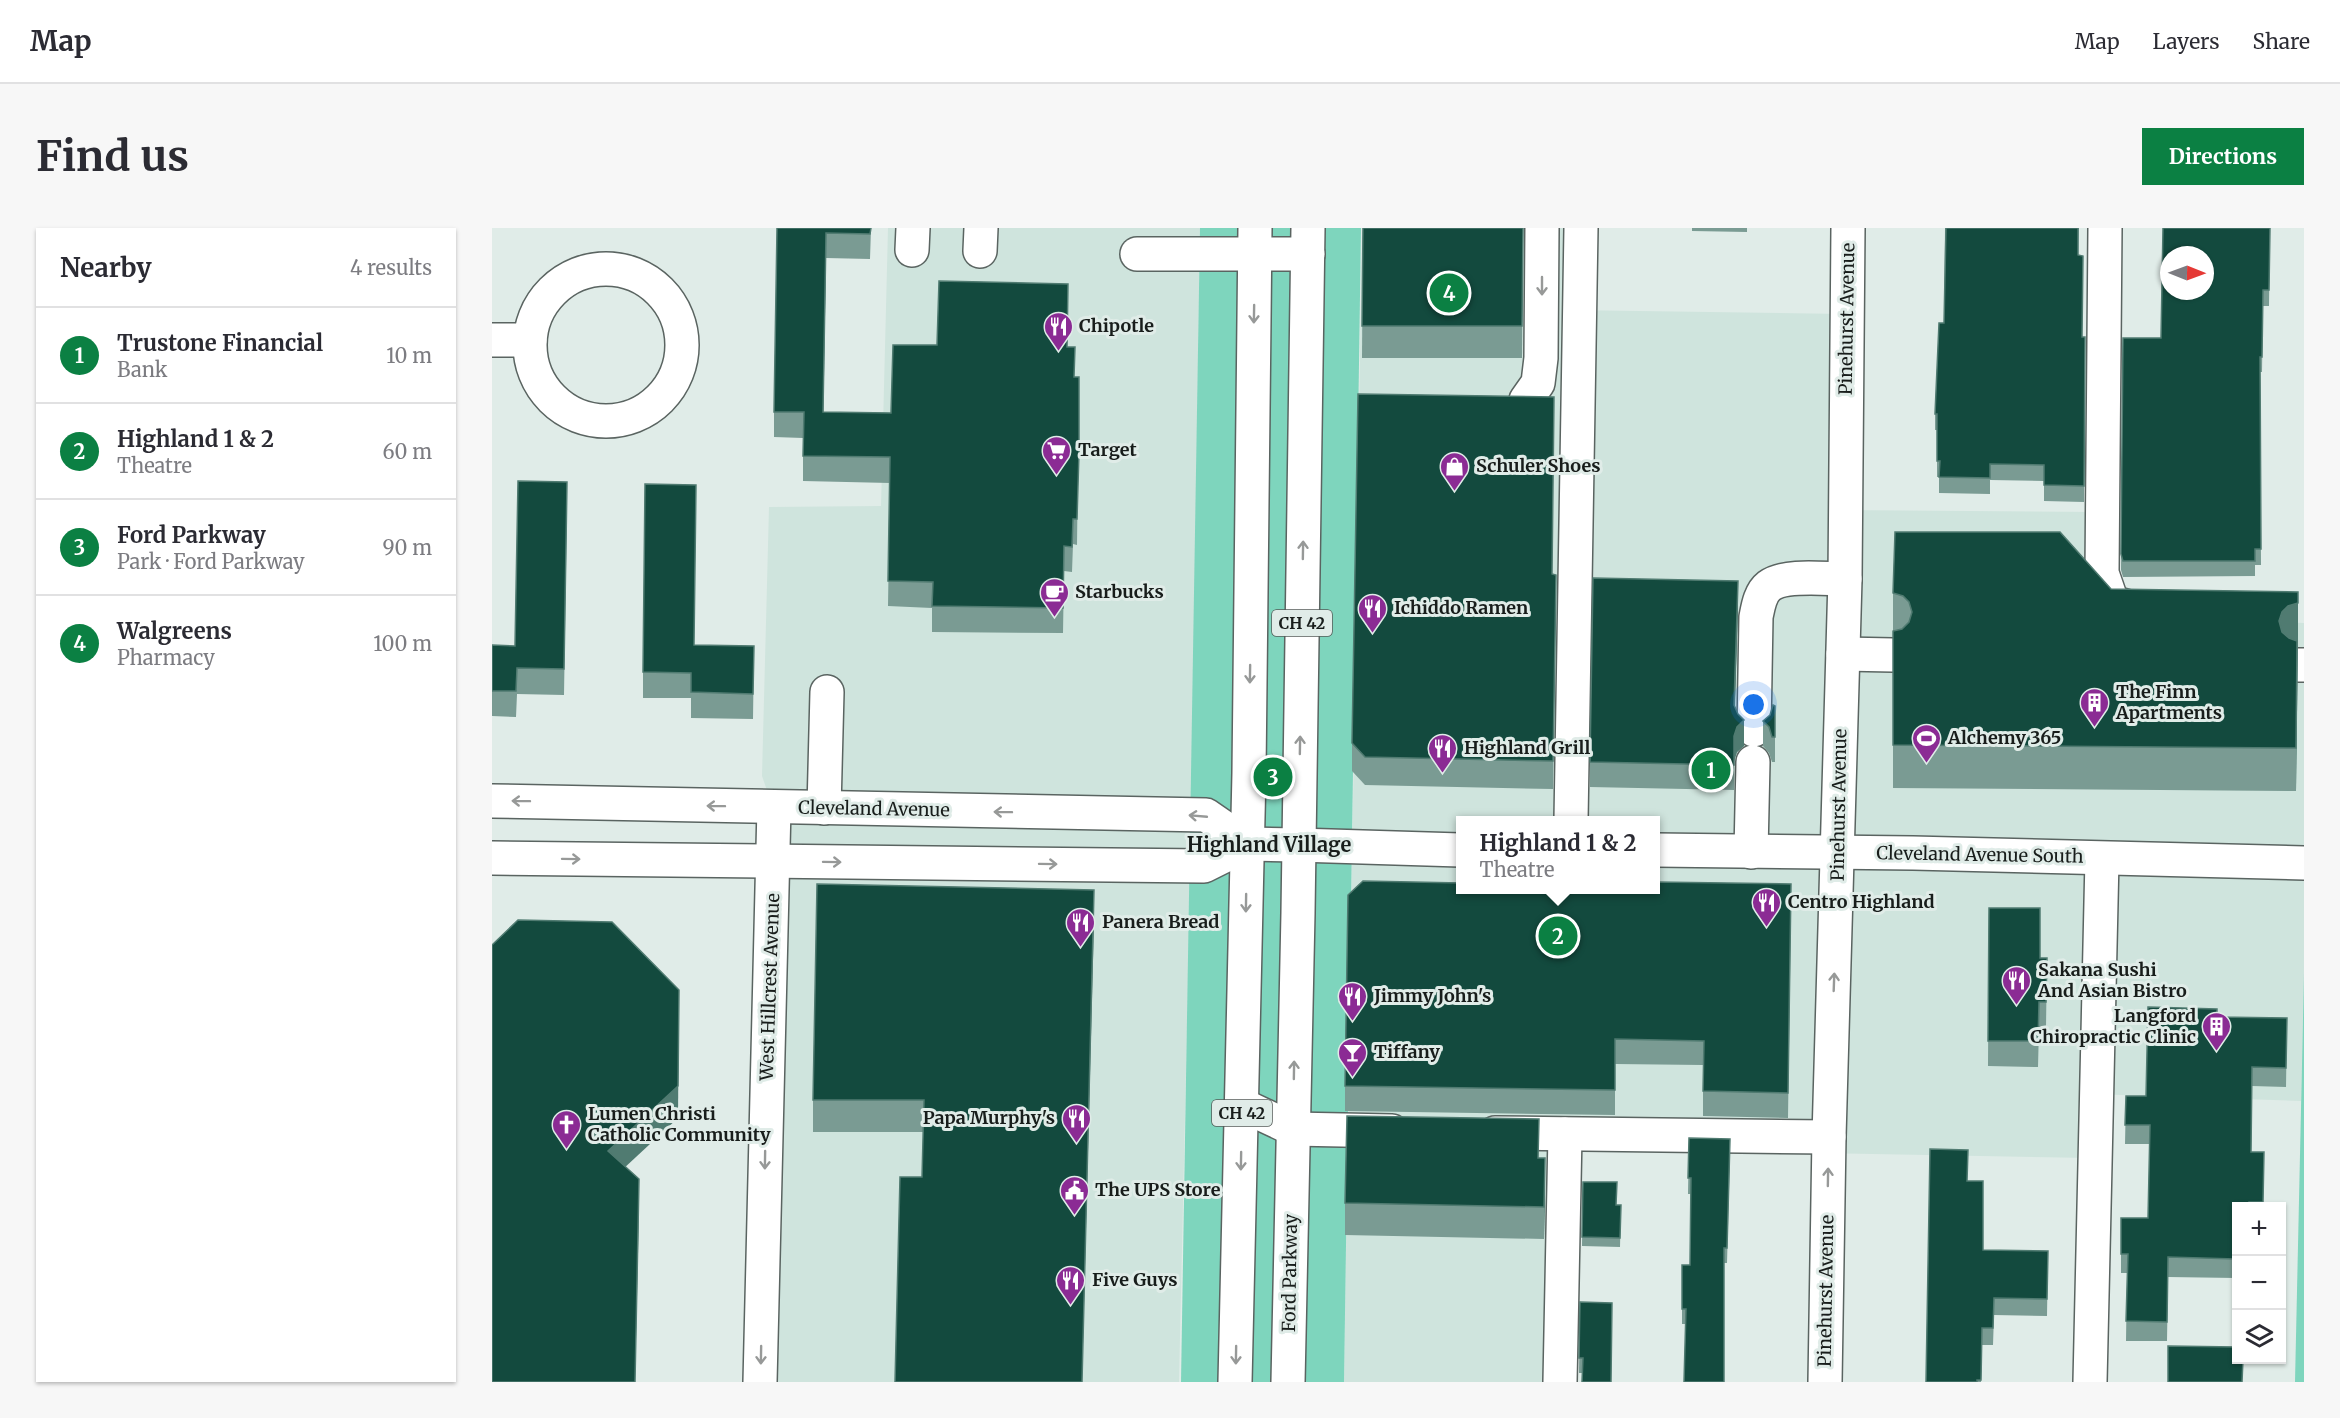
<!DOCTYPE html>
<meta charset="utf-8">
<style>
:root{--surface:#fff;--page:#f7f7f7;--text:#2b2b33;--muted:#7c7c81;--line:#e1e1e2;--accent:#0b8043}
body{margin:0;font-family:Merriweather,serif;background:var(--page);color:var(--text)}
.controls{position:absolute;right:18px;bottom:18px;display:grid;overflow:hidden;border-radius:0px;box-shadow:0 2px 4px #0004}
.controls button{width:54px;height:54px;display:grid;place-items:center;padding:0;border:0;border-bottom:2px solid var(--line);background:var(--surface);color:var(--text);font:30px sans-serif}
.compass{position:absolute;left:1668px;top:18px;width:54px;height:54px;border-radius:50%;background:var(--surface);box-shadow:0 2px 4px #0004;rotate:91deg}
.you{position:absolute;left:1262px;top:477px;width:21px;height:21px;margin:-15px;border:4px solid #fff;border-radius:50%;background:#1a73e8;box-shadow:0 0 0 9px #1a73e833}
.badge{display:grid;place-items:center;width:39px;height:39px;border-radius:50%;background:var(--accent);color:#fff;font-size:20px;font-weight:700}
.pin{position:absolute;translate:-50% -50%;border:3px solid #fff;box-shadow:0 2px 6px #0006}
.popup{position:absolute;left:964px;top:588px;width:204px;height:78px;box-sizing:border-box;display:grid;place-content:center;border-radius:0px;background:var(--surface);filter:drop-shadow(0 2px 4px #0005);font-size:20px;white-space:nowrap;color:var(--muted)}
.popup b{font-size:22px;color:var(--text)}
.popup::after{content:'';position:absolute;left:50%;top:100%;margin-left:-12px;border:12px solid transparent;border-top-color:var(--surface)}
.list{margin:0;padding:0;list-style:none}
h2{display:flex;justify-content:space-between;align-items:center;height:78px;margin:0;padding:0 24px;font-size:26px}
h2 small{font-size:20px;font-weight:400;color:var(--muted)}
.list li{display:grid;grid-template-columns:39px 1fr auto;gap:18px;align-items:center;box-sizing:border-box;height:96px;padding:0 24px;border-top:2px solid var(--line)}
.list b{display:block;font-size:22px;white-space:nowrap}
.list p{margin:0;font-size:20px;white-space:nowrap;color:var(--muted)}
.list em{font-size:20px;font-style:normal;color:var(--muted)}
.icon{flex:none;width:33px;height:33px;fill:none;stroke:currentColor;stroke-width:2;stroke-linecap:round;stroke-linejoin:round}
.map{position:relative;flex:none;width:1812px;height:1154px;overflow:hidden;border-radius:0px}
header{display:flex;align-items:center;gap:36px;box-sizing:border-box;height:84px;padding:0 30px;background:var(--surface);border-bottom:2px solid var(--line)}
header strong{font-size:28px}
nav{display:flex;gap:33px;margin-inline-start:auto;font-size:21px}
.intro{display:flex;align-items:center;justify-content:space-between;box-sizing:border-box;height:144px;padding:0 36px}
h1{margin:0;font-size:42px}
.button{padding:15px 27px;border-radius:0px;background:var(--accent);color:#fff;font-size:21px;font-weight:700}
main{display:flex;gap:36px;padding:0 36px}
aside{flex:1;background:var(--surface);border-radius:0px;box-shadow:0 2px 4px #0004}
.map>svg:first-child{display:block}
</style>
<header>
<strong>Map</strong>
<nav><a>Map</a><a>Layers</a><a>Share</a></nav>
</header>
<div class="intro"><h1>Find us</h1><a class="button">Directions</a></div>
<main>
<aside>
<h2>Nearby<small>4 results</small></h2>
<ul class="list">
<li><span class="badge">1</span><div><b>Trustone Financial</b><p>Bank</p></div><em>10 m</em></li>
<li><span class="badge">2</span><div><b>Highland 1 &amp; 2</b><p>Theatre</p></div><em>60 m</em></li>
<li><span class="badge">3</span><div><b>Ford Parkway</b><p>Park · Ford Parkway</p></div><em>90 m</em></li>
<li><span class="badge">4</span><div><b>Walgreens</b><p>Pharmacy</p></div><em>100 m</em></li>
</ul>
</aside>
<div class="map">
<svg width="1812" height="1154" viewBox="0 0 1812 1154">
<rect width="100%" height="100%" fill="#e0ece8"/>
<!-- built -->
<g fill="#cfe4dd" fill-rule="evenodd">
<polygon points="396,0 708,0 699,620 687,1154 282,1154 294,617 270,548 277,279 389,278"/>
<path d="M870,0H1078L1077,82L1352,86L1346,282L1604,284V387L1812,395V745L1809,873L1599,866L1598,930L1064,920L1058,1154H852ZM968,592H1164V662H968Z"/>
</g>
<!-- green -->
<g fill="#7ed5bd">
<polygon points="708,0 869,0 852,1154 689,1154"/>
<polygon points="1812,745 1812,1154 1803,1154"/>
</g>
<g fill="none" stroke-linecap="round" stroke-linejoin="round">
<defs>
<g id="minor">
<polyline points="1613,0 1610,345 1620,374 1640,380"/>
<polyline points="420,22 421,0"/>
<polyline points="488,23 489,0"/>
<polyline points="645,26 816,26"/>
<circle cx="114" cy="117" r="76"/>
<polyline points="0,112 38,112"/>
<polyline points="1034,172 1046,155 1049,130 1050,0"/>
<polyline points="1351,426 1401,427"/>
<polyline points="1806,437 1812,437"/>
<path d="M1262,502L1264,389C1266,379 1268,365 1277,358C1293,346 1332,351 1353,351"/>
<polyline points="332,580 335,464"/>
<polyline points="1079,592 1089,0"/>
<polyline points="806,617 968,622"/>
<polyline points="1164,622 1421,625 1812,635"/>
<polyline points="1259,624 1261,534"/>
<polyline points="750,877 801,901 900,903"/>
<polyline points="1003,905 1337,909"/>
<polyline points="268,1154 282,579"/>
<polyline points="1068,1154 1073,906"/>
<polyline points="1333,1154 1337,909 1353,351 1356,0"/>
<polyline points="1598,1154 1610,631"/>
</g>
<g id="major">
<polyline points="0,573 714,587 756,616"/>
<polyline points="0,630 712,638 756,616 806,617"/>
<polyline points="743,1154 757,545 763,0"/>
<polyline points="796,1154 806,685 816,0"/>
</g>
</defs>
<!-- minor casing -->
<use href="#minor" stroke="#5a6461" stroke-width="36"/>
<!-- major casing -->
<use href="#major" stroke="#5a6461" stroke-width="36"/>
<!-- minor -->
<use href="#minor" stroke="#fff" stroke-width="33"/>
<!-- major -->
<use href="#major" stroke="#fff" stroke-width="33"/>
</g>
<!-- wall -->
<g fill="#7a9b93">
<polygon points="379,0 378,31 334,30 331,184 399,185 575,119 582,149 587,149 585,317 581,316 580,344 572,343 571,405 440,404 440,380 396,378 398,255 311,253 311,210 282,209 282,184 316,1"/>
<polygon points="871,0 1031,0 1030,130 870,130"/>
<polygon points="1200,0 1255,0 1255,4 1200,3"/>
<polygon points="1453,0 1587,0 1586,27 1590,109 1593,109 1592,274 1552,273 1552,253 1498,252 1498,266 1447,265 1447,249 1445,249 1445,202 1443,202 1443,186 1452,95"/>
<polygon points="1778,0 1777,78 1771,78 1770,144 1768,144 1769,337 1763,337 1763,348 1631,349 1629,342 1631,110 1669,110"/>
<polygon points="75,279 72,467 25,466 24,489 0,488 0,417 23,418"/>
<polygon points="1060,346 1064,374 1061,561 873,557 860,543 860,515"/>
<polygon points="1619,361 1806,407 1804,563 1401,560 1401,365"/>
<polygon points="1246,379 1243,479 1252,518 1245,524 1242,533 1242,562 1098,559 1098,534"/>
<polygon points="202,417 262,418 261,491 199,490 199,470 151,470 151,444"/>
<polygon points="1283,478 1283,534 1280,534 1277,525 1271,518 1271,493 1278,487"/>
<polygon points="969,662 1157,663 1299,681 1296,890 1211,888 1211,837 1123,836 1123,887 853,883 853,858"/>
<polygon points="1497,680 1548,730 1555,730 1554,799 1547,799 1546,839 1496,838"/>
<polygon points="602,694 431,904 321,904 321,872"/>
<polygon points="1725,789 1795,790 1794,859 1760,858 1759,924 1772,924 1771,978 1744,978 1744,1050 1676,1049 1675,1113 1634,1113 1635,1045 1629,1045 1629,990 1656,990 1658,916 1633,916 1634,868 1654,868"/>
<polygon points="1197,910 1238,926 1235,1035 1232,1035 1193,1096 1190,1096 1190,1037 1198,1037 1199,966 1196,966"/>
<polygon points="1047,930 1053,962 1052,1011 853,1007 853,975"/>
<polygon points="1475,953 1491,1022 1556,1023 1555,1088 1502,1087 1501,1117 1490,1117 1489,1154 1434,1154"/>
<polygon points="1091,954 1124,977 1129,977 1128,1019 1090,1018"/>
<polygon points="1088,1074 1120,1075 1091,1145 1087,1145"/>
</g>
<!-- shaded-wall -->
<g fill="#507b71">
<polygon points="334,5 334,30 331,209 331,184"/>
<polygon points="1246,353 1246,379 1242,502 1242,477"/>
<polygon points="1806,364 1806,407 1804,563 1804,520 1790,427 1787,393 1790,384"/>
<polygon points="1252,492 1252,518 1245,524 1242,533 1242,562 1242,508 1245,499"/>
<polygon points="602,662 602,694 590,1154"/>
<polygon points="187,762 186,890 116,955 116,923"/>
<polygon points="1053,930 1053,962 1052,1011 1052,979"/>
<polygon points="147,951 147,983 143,1154"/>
</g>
<!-- building -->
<g fill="#134a3e" stroke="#507b71" stroke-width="1.5" fill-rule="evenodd">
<polygon points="285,0 379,0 378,6 334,5 331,184 399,185 401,117 445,117 447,53 576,56 575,119 583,119 582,149 587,149 587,224 585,291 581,291 580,319 572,318 571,380 440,378 441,354 396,353 398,229 311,228 312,184 282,184"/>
<polygon points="871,0 1031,0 1030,98 870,98"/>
<polygon points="1454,0 1586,0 1586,27 1591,28 1590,109 1593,109 1592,258 1552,257 1552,237 1498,236 1498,250 1447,249 1448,233 1445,233 1445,186 1443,186 1447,95 1452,95"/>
<path d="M1671,0H1778L1777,62H1771L1770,129H1768L1769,321H1763V333H1631L1629,326L1631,110H1669ZM1677,27H1713V63H1677Z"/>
<polygon points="866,166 1062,169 1060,346 1064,347 1061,533 873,529 860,515"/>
<polygon points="26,253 75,254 72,441 25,440 24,463 0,463 0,417 23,418"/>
<polygon points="153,256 204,257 202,417 262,418 261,466 199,464 199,445 151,444"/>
<polygon points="1403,304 1568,304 1619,361 1806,364 1806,375 1796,378 1790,384 1787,393 1790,404 1797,410 1805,413 1804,520 1401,517 1401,403 1410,401 1417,394 1420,384 1417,374 1411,368 1401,365"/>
<polygon points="1101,350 1246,353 1242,477 1246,486 1252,492 1245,499 1242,508 1242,537 1098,534"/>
<polygon points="1281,477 1283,478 1283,509 1280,509 1277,499 1271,493 1278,487"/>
<polygon points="871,653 969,655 969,662 1068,662 1157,663 1157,662 1164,662 1164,654 1299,656 1296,865 1211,863 1212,813 1123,811 1123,862 853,858 856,667"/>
<polygon points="325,656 602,662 590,1154 403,1154 408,949 430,949 432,872 321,872"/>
<polygon points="1497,680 1548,680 1548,730 1555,730 1554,774 1547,774 1546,813 1496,813"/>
<polygon points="26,692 120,694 187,762 186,858 116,923 147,951 143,1154 0,1154 0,717"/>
<polygon points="1656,779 1725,781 1725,789 1795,790 1794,840 1760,839 1759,924 1772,924 1771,974 1757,974 1757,978 1744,978 1744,1031 1676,1029 1675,1094 1634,1093 1636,1026 1629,1026 1629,990 1656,990 1658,897 1633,897 1634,868 1654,868"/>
<polygon points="855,888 1047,891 1046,930 1053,930 1052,979 853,975"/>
<polygon points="1197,910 1238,911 1235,1020 1232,1020 1232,1154 1192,1154 1194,1081 1190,1081 1190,1037 1198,1037 1199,950 1196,950"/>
<polygon points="1438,921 1476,922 1475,953 1491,953 1491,1022 1556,1023 1555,1071 1502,1070 1501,1100 1490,1100 1489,1152 1485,1152 1485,1154 1434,1154"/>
<polygon points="1091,954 1125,954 1124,977 1129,977 1128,1010 1090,1009"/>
<polygon points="1088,1074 1120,1075 1119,1154 1090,1154 1091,1130 1087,1130"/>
<polygon points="1676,1118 1744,1119 1744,1131 1751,1131 1750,1154 1676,1154"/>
</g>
<!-- one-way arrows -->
<defs><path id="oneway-shaft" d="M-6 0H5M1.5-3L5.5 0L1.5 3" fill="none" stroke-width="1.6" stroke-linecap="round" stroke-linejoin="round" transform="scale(1.5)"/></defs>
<g stroke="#979998">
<use href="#oneway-shaft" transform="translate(1050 58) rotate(90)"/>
<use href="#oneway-shaft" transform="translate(762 86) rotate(91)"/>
<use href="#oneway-shaft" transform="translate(811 322) rotate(-89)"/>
<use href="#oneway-shaft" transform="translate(758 446) rotate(91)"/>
<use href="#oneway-shaft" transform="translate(808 517) rotate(-89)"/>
<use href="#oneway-shaft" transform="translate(29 573) rotate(-179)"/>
<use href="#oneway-shaft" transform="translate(224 578) rotate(-179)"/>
<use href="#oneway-shaft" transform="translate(511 584) rotate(-179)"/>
<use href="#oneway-shaft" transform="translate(706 588) rotate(-175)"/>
<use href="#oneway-shaft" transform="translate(79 631) rotate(1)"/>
<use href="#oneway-shaft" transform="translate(340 634) rotate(1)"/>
<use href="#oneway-shaft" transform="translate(556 636) rotate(1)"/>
<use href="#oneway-shaft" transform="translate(754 675) rotate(91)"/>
<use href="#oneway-shaft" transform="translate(1342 754) rotate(-88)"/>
<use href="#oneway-shaft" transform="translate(802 842) rotate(-89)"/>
<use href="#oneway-shaft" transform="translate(273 932) rotate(91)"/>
<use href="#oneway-shaft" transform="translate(749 933) rotate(91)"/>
<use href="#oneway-shaft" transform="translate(1336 949) rotate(-89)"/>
<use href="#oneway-shaft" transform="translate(269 1127) rotate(91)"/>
<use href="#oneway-shaft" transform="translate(744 1127) rotate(91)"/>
</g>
<!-- icons -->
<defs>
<symbol id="restaurant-pin" viewBox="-11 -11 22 30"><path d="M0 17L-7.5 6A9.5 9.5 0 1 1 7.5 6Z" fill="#8b2b94" stroke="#e0ece8"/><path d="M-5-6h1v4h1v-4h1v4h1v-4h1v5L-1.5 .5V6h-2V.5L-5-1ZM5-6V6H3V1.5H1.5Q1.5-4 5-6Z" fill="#fff"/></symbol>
<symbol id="supermarket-pin" viewBox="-11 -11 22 30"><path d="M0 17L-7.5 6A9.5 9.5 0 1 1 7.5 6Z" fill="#8b2b94" stroke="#e0ece8"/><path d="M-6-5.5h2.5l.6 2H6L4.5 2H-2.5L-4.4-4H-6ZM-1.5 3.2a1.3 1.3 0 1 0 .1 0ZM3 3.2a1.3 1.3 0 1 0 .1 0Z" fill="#fff"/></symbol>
<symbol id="shop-pin" viewBox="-11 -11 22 30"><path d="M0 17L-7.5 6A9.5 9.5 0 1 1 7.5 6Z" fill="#8b2b94" stroke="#e0ece8"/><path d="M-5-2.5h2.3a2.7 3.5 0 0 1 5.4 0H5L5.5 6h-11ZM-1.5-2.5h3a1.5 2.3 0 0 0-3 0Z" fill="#fff"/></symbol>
<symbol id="cafe-pin" viewBox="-11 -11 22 30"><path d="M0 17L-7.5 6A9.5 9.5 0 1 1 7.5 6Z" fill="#8b2b94" stroke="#e0ece8"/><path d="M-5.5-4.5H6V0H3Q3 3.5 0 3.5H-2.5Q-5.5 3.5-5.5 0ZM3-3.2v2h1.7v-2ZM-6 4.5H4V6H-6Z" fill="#fff"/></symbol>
<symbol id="building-pin" viewBox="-11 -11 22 30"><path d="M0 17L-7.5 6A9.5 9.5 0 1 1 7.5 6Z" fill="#8b2b94" stroke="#e0ece8"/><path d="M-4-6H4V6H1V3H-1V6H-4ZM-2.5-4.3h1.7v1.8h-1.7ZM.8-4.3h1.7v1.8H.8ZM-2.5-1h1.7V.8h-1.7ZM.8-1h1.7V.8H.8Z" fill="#fff"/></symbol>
<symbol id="stadium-pin" viewBox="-11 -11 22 30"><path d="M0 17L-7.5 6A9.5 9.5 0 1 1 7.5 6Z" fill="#8b2b94" stroke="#e0ece8"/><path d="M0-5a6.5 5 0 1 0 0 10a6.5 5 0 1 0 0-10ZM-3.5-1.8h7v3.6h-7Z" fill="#fff"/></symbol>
<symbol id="bar-pin" viewBox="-11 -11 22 30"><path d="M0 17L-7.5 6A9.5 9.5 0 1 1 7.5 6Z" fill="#8b2b94" stroke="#e0ece8"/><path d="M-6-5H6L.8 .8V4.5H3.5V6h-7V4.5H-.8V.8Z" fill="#fff"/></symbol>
<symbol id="church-pin" viewBox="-11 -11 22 30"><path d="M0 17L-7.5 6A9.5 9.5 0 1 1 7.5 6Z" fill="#8b2b94" stroke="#e0ece8"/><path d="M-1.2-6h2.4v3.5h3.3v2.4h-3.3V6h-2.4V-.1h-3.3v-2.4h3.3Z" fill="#fff"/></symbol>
<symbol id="civic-pin" viewBox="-11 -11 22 30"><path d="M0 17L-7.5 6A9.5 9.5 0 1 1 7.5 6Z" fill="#8b2b94" stroke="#e0ece8"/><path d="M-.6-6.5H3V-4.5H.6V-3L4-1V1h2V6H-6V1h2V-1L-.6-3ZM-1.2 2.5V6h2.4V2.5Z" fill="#fff"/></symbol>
</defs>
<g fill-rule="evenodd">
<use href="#restaurant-pin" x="550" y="82" width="33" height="45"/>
<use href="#supermarket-pin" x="548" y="206" width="33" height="45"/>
<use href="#shop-pin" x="946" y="222" width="33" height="45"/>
<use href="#cafe-pin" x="546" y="348" width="33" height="45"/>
<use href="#restaurant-pin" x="864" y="364" width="33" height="45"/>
<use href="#building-pin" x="1586" y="458" width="33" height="45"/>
<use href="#stadium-pin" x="1418" y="494" width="33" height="45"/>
<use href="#restaurant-pin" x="934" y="504" width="33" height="45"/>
<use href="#restaurant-pin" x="1258" y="658" width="33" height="45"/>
<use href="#restaurant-pin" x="572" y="678" width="33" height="45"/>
<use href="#restaurant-pin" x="1508" y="736" width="33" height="45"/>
<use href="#restaurant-pin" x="844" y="752" width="33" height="45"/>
<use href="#building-pin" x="1708" y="782" width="33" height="45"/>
<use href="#bar-pin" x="844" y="808" width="33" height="45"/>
<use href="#restaurant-pin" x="568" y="874" width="33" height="45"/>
<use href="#church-pin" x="58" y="880" width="33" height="45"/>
<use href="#civic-pin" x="566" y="946" width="33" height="45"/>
<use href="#restaurant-pin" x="562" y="1036" width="33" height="45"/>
</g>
<g text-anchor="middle" stroke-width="6" stroke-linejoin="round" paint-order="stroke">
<!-- shield labels -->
<g fill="#e0ece8" stroke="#545b58" stroke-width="1.5">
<rect x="780" y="382" width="60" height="26" rx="4.5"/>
<rect x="720" y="872" width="60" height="26" rx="4.5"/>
</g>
<g font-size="16" font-weight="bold" fill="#181d1b">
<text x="810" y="401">CH 42</text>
<text x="750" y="891">CH 42</text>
</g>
<!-- street labels -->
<g font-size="18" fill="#181d1b" stroke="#e0ece8">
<text transform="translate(1355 91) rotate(-89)" y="6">Pinehurst Avenue</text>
<text transform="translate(1347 577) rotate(-89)" y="6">Pinehurst Avenue</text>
<text transform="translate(382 581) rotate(1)" y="6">Cleveland Avenue</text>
<text transform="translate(1488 627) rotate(1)" y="6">Cleveland Avenue South</text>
<text transform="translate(278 759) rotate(-88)" y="6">West Hillcrest Avenue</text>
<text transform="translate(798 1045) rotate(-89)" y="6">Ford Parkway</text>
<text transform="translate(1334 1063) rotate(-89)" y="6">Pinehurst Avenue</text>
</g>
<!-- poi labels -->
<g font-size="18" font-weight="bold" fill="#181d1b" stroke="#e0ece8" text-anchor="start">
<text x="587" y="104">Chipotle</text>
<text x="586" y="228">Target</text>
<text x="984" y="244">Schuler Shoes</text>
<text x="583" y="370">Starbucks</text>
<text x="902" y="386">Ichiddo Ramen</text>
<text x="1624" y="470">The Finn<tspan x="1624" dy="21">Apartments</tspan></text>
<text x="1456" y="516">Alchemy 365</text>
<text x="972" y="526">Highland Grill</text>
<text x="1296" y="680">Centro Highland</text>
<text x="610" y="700">Panera Bread</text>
<text x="1546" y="748">Sakana Sushi<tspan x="1546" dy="21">And Asian Bistro</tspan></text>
<text x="882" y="774">Jimmy John's</text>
<text x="1704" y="794" text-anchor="end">Langford<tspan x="1704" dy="21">Chiropractic Clinic</tspan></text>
<text x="882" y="830">Tiffany</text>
<text x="96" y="892">Lumen Christi<tspan x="96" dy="21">Catholic Community</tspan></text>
<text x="563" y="896" text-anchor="end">Papa Murphy's</text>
<text x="603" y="968">The UPS Store</text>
<text x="600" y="1058">Five Guys</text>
</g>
<!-- neighbourhood labels -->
<g font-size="20" font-weight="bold" fill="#181d1b" stroke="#e0ece8">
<text x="777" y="624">Highland Village</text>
</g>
</g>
</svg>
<div class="controls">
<button>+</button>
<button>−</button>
<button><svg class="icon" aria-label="layers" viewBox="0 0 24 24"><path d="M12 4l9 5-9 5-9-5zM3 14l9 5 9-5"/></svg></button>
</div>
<svg class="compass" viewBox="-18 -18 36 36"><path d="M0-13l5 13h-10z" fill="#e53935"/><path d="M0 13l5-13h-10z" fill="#7c7c81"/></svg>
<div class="you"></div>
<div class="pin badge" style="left:1219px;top:542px">1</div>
<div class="pin badge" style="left:1066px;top:708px">2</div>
<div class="popup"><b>Highland 1 &amp; 2</b>Theatre</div>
<div class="pin badge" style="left:781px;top:549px">3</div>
<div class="pin badge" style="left:957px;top:65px">4</div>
</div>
</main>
